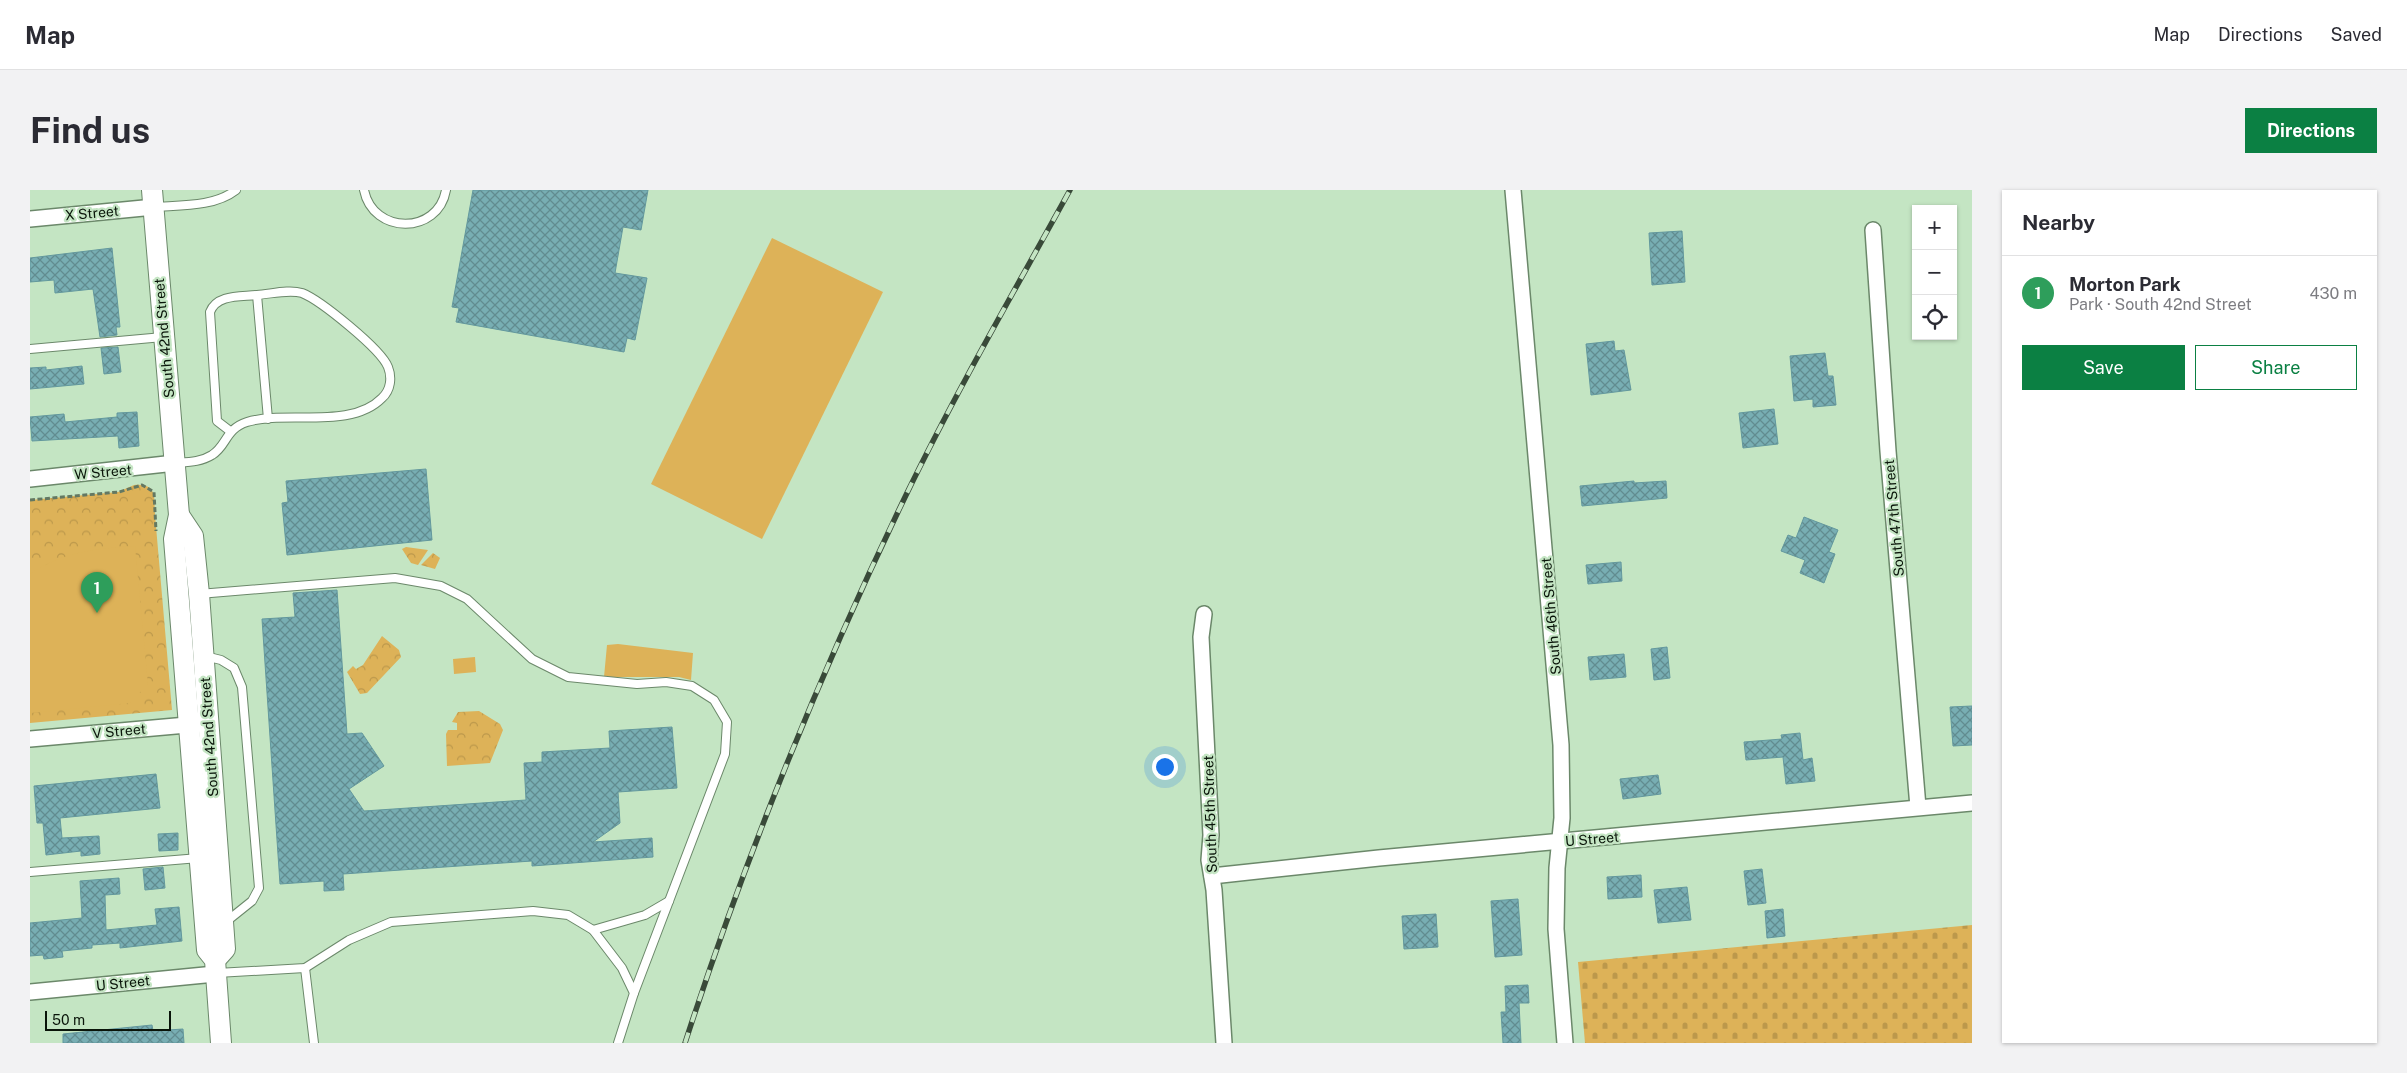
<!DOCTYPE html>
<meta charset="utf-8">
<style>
:root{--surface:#fff;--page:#f2f2f3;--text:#2b2b33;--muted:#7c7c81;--line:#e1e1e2;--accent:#0b8043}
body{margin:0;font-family:"Public Sans",sans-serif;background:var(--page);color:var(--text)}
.controls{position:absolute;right:15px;top:15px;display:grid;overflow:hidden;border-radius:0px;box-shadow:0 1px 4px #0004}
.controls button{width:45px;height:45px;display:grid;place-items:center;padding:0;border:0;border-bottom:1px solid var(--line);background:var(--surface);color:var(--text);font:25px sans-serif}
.scale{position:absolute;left:15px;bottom:12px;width:126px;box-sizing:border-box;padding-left:5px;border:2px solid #091409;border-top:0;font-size:14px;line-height:18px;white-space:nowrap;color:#091409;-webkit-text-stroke:4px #c4e5c3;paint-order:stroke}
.you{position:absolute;left:1134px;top:576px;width:18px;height:18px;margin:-12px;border:4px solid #fff;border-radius:50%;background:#1a73e8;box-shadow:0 0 0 8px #1a73e833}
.badge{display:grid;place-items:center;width:32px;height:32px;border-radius:50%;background:var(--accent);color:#fff;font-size:16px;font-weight:700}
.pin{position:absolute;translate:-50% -41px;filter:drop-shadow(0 1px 2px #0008)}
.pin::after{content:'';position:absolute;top:26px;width:18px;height:15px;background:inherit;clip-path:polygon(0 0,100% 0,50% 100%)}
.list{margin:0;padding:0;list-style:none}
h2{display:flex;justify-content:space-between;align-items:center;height:65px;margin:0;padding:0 20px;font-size:21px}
h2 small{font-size:16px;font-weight:400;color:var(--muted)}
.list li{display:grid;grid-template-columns:32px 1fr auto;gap:15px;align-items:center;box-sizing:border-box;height:75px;padding:0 20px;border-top:1px solid var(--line)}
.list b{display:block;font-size:19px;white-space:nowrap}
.list p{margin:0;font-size:16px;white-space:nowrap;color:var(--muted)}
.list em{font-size:16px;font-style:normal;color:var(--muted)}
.actions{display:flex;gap:10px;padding:15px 20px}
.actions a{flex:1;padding:11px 0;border:1px solid var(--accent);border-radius:0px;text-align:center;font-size:18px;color:var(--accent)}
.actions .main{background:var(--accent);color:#fff}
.icon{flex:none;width:28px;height:28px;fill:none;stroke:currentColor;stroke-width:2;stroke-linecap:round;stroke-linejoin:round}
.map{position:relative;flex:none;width:1942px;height:853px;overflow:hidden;border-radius:0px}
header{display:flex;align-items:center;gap:30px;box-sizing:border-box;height:70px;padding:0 25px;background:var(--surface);border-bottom:1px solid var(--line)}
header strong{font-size:24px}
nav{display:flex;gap:28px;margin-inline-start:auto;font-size:18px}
.intro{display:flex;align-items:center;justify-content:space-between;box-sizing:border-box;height:120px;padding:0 30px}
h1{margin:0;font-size:35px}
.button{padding:12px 22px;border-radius:0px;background:var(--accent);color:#fff;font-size:18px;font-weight:700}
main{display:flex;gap:30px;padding:0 30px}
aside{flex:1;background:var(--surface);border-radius:0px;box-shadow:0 1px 4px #0004}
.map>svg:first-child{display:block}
</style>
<header>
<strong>Map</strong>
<nav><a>Map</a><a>Directions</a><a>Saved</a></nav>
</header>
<div class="intro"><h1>Find us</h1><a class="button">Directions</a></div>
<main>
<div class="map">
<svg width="1942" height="853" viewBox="0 0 1942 853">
<defs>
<pattern id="cemetery-stones" width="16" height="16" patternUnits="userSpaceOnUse" patternTransform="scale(1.25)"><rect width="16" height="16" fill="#ddb258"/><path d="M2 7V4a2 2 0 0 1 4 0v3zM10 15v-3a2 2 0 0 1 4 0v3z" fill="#bc984b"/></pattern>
<pattern id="park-crowns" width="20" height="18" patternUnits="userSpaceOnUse" patternTransform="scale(1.25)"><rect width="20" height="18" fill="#ddb258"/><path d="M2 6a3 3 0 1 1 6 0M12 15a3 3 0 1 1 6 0" fill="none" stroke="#bc984b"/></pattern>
<pattern id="building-cross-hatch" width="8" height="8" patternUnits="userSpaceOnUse" patternTransform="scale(1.25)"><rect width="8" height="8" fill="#78aeb3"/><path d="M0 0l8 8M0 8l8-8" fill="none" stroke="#618c90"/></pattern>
</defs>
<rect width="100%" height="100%" fill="#c4e5c3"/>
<!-- cemetery -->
<polygon fill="url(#cemetery-stones)" points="1942,735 1942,853 1555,853 1548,772"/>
<!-- park -->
<g fill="url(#park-crowns)">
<path d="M104,295C128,293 124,308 125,325L142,520L0,533V310L88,302Z"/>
<polygon points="376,357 398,360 388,375 381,373 372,359"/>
<polygon points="403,363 410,368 405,379 391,375"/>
<polygon points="352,446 369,460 371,467 337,503 330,504 317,482 323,476 326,479 333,475"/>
<polygon points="449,521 470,534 473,540 460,573 417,576 416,544 418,540 427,540 427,533 422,532 428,522"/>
</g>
<!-- pitch -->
<g fill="#ddb258">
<polygon points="742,48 853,102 732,349 621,294"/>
<path d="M105,356L118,494L100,513L0,523V384C35,361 64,359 105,356Z"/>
<polygon points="588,454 663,463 661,490 649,487 574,487 577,455"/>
<polygon points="445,467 446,482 424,484 423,469"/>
</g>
<!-- building -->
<g fill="url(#building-cross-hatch)" stroke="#63989d">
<polygon points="443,0 618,0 611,40 593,37 585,83 617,88 605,150 597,148 594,162 426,132 429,118 422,117"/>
<polygon points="1652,41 1655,92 1622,95 1619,43"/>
<polygon points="82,58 90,137 86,137 87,145 70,147 63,99 25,103 24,90 0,92 0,68"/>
<polygon points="1584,151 1585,161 1594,160 1601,200 1561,205 1556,154"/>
<polygon points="88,157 91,182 74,184 71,158"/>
<polygon points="1795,163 1798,186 1803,186 1806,215 1783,217 1783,209 1764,211 1760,166"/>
<polygon points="52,176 54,194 0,199 0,178 16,177 16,180"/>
<polygon points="1744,219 1748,254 1713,258 1709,223"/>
<polygon points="107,222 109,256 89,258 88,246 2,251 0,227 34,224 35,232 87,227 87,223"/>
<polygon points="396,279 402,350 257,365 252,313 258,312 256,291"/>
<polygon points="1604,291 1604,293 1636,291 1637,308 1552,316 1550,296"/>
<polygon points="1774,327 1808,340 1799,362 1805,364 1794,393 1770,383 1775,370 1751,361 1758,345 1766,348"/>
<polygon points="1591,372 1592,391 1558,394 1556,375"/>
<polygon points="307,400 317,544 332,543 354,576 319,599 334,621 496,610 494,573 512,572 512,562 580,558 579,541 642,537 647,598 588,602 590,633 563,652 622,648 623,667 502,676 502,671 313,684 314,700 294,701 294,691 250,694 232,429 265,427 263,403"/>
<polygon points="1637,457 1640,488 1624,490 1621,459"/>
<polygon points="1594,464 1596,487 1560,490 1558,467"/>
<polygon points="1942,516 1942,555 1923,556 1920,517"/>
<polygon points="1770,543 1773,570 1782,568 1785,591 1756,594 1753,567 1716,570 1714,552 1752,549 1751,545"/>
<polygon points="126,584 130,618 30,628 32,648 69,646 70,664 51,666 51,661 16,665 13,633 7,633 4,596"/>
<polygon points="1628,585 1631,604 1593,609 1590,589"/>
<polygon points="148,643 148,660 129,661 128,644"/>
<polygon points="133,677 135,698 115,700 113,679"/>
<polygon points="1732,679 1736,713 1718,715 1714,681"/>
<polygon points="1611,685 1612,707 1578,709 1577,687"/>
<polygon points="89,688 90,704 75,705 76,740 127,735 125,719 149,717 152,751 90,758 90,753 62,755 62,758 32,761 33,767 14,769 13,765 0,766 0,733 52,728 50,691"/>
<polygon points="1657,697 1661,730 1628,733 1624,700"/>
<polygon points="1488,709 1492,765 1465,767 1461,711"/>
<polygon points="1753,719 1755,746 1737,748 1735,721"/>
<polygon points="1406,724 1408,757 1374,759 1372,726"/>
<polygon points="1498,795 1499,813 1489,813 1491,853 1473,853 1471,822 1476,822 1475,796"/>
<polygon points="122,835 123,841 153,839 154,853 33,853 33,844"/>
</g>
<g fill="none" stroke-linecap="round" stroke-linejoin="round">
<defs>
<g id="service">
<path d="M334,0C343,45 408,45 416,0"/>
<path d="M124,17C151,15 184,17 206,0"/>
<polyline points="0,159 133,147"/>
<path d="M200,241L187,231L180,122C187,104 211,107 227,105"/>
<path d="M145,273C158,272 171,272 182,265C197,256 195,239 217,232C256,220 321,240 352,208C361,200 362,187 358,177C351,159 290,110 272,103C259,99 241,104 227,105L238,229"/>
<polyline points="169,404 365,388 411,396 437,409 502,469 538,487 607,494 636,492 662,496 684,510 697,532 695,564 604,803"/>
<polyline points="175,466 191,470 204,478 212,497 229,698 222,711 197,731"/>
<polyline points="0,682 169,668"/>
<polyline points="563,740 615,725 639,711"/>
<polyline points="275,778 284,853"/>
<polyline points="187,783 275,778 319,750 361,732 503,721 538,725 563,740 592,778 604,803 588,853"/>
</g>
<g id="minor">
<polyline points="1483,0 1531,555 1532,628 1527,678 1526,739 1535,853"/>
<polyline points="0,29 124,17"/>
<polyline points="1843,40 1858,261 1888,617"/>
<polyline points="0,289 145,273"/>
<polyline points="1174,424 1171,447 1181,645 1179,670 1184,700 1194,853"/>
<polyline points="0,549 168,534"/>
<polyline points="1182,686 1349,668 1942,613"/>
<polyline points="0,802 185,784"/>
</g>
<g id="tertiary">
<polyline points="122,0 149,325 144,349 177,760 185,770 191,853"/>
<polyline points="149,325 163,346 169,404 195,759 185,770"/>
</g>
</defs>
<!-- service casing -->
<use href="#service" stroke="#6b886a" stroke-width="10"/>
<!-- minor casing -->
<use href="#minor" stroke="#6b886a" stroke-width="18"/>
<!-- tertiary casing -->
<use href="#tertiary" stroke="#6b886a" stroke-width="22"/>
<!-- path -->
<polyline stroke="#637862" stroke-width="3" stroke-dasharray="5 2.5" stroke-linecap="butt" points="0,310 89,302 112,295 124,302 126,341"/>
<!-- service -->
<use href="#service" stroke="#fff" stroke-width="8"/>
<!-- minor -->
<use href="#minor" stroke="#fff" stroke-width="15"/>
<!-- tertiary -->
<use href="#tertiary" stroke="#fff" stroke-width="20"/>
<defs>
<path id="rail" d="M655,853C716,665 791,481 877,303C927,200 985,100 1040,0"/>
</defs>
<!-- rail casing -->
<use href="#rail" stroke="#394a39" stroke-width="5.5"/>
<!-- rail -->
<use href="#rail" stroke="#c4e5c3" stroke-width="4" stroke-dasharray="11" stroke-linecap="butt"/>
</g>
<g text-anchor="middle" stroke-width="4.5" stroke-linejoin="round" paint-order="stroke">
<!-- street labels -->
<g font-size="14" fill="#091409" stroke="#c4e5c3">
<text transform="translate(62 23) rotate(-5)" y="5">X Street</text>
<text transform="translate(134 148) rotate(-95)" y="5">South 42nd Street</text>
<text transform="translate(73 282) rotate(-5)" y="5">W Street</text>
<text transform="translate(1864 328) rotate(-95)" y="5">South 47th Street</text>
<text transform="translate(1521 426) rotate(-95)" y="5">South 46th Street</text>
<text transform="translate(89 541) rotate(-5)" y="5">V Street</text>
<text transform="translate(179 547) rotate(-94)" y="5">South 42nd Street</text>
<text transform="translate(1180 624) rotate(-92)" y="5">South 45th Street</text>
<text transform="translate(1562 649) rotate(-5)" y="5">U Street</text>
<text transform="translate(93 793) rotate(-6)" y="5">U Street</text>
</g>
</g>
</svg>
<div class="controls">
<button>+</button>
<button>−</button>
<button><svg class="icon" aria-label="locate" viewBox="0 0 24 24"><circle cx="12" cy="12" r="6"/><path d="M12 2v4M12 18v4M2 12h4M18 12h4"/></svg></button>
</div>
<div class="scale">50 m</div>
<div class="you"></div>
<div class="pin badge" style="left:67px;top:423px;background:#2e9e5b">1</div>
</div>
<aside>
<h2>Nearby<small></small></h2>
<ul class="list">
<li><span class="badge" style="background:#2e9e5b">1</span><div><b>Morton Park</b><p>Park · South 42nd Street</p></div><em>430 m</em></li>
</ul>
<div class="actions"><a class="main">Save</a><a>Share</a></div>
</aside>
</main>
